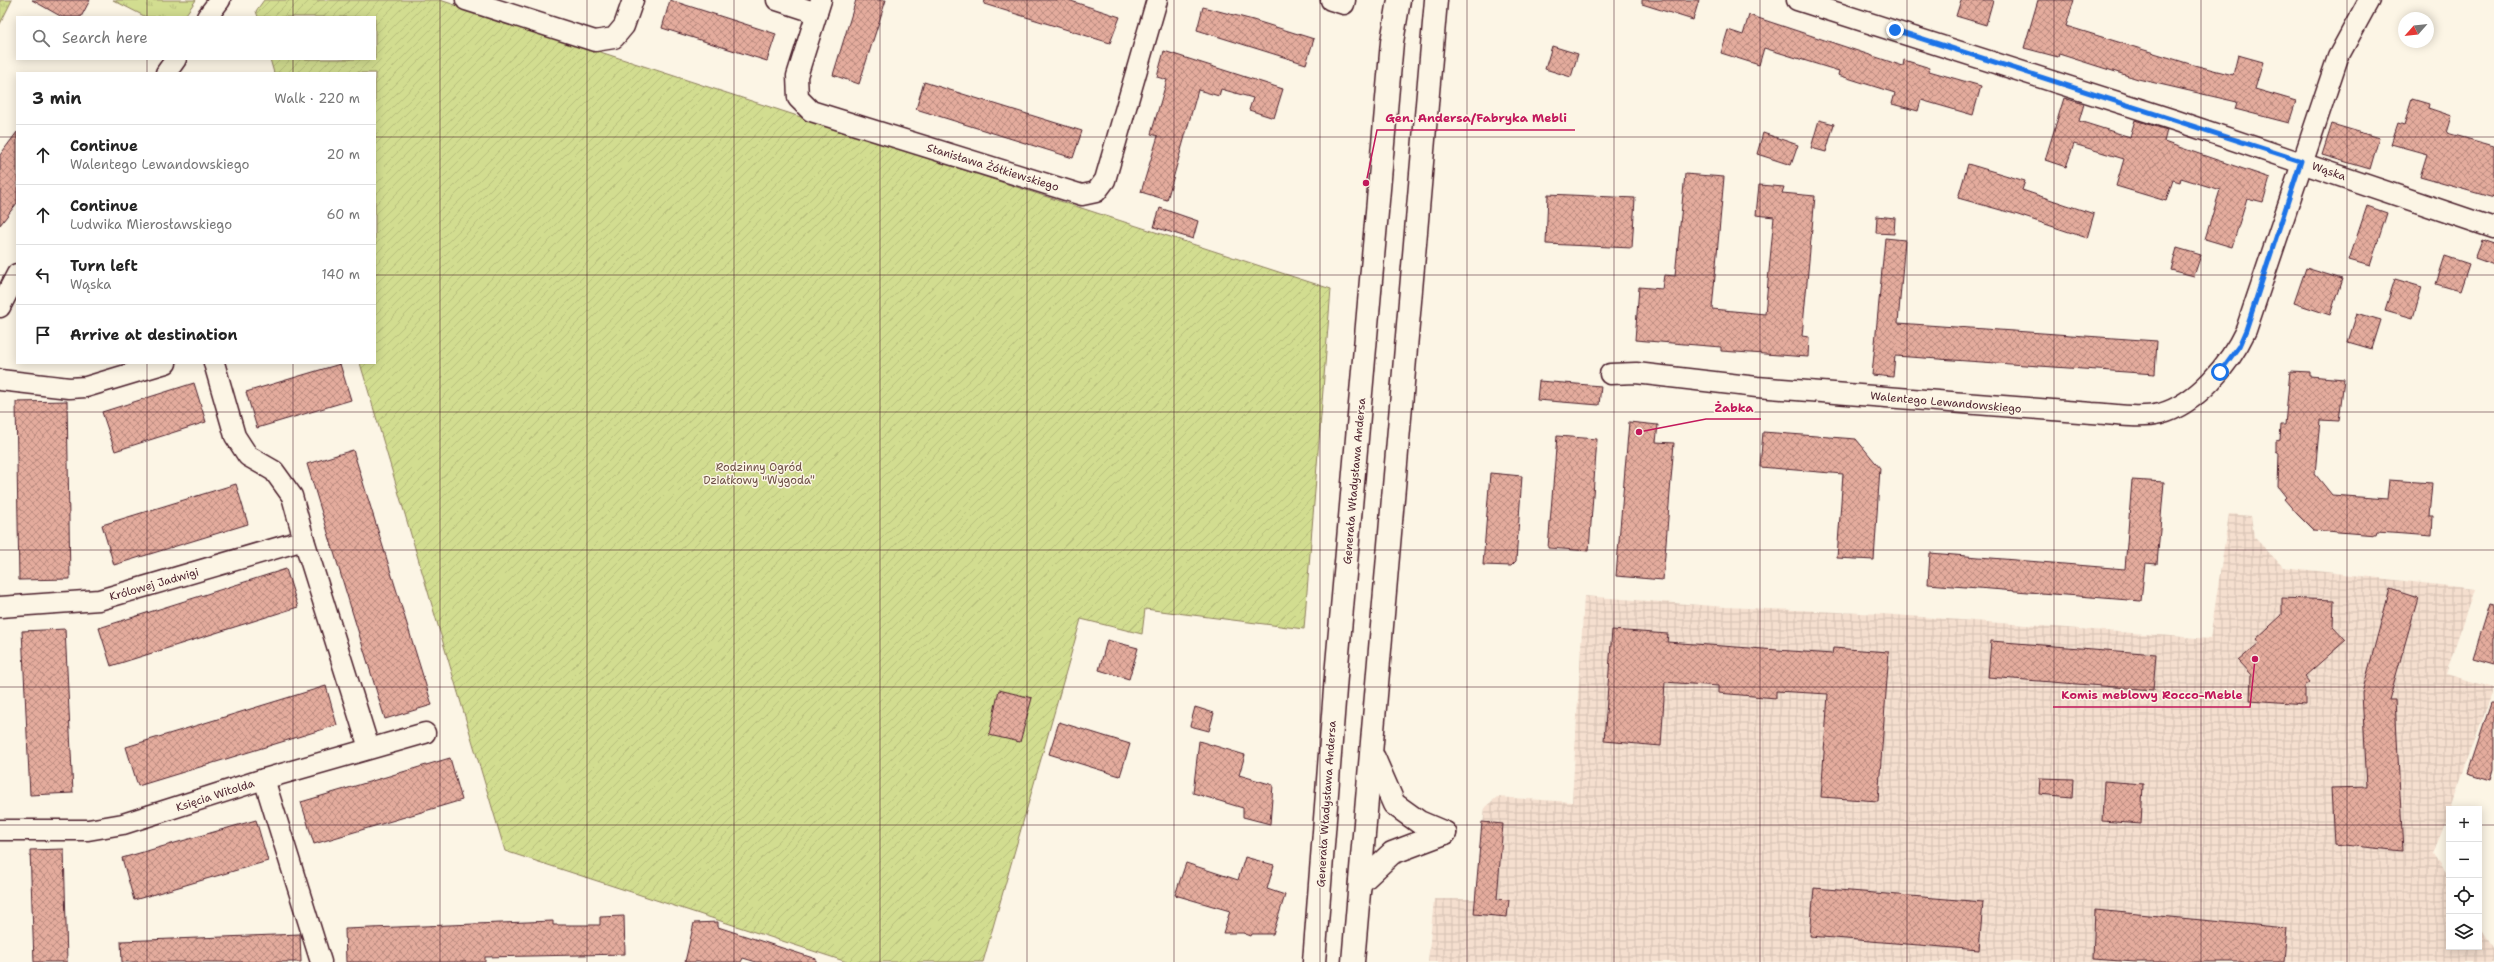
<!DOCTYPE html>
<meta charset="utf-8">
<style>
:root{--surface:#fff;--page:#f2f2f2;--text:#222;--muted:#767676;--line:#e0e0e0}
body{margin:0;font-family:"Shantell Sans",sans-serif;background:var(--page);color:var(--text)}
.controls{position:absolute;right:12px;bottom:12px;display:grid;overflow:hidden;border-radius:0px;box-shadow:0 2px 10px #0003}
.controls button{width:36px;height:36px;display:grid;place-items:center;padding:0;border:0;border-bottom:1px solid var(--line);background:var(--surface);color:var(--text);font:20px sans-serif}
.compass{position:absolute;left:2398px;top:12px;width:36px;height:36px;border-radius:50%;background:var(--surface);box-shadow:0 2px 10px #0003;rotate:243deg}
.stop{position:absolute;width:12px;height:12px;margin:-9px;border:3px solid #1a73e8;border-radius:50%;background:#fff}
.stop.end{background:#1a73e8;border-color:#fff;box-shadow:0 1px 4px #0008}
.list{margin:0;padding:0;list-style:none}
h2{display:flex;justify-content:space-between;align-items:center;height:52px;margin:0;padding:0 16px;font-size:17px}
h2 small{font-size:13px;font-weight:400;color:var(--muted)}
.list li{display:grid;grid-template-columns:26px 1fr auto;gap:12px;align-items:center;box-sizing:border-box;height:60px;padding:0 16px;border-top:1px solid var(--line)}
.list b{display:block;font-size:15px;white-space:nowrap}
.list p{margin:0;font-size:13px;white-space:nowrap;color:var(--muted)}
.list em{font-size:13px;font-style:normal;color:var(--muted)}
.icon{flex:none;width:22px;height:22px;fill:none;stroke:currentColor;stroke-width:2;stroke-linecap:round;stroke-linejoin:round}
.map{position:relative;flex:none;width:2494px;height:962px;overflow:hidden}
.search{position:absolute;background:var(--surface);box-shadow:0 2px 10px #0003;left:16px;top:16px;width:360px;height:44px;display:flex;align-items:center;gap:10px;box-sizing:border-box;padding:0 14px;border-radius:0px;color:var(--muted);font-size:15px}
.panel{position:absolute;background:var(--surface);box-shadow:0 2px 10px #0003;left:16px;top:72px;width:360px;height:292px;border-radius:0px}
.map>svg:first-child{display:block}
</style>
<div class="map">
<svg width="2494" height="962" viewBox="0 0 2494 962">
<defs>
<pattern id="industrial-grid" width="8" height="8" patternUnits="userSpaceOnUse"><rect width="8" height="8" fill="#f5dfcf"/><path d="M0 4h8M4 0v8" fill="none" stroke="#d4bfb2"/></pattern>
<pattern id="grass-tufts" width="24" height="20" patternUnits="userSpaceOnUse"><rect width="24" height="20" fill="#d2dd90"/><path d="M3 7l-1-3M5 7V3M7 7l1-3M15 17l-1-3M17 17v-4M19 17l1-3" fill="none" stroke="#b6bd7c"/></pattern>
<pattern id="garden-furrows" width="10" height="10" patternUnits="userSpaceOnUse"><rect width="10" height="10" fill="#d2dd90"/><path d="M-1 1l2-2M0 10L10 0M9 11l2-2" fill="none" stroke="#b6bd7c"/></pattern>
<pattern id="building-cross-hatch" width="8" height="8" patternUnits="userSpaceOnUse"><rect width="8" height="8" fill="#e4ac9d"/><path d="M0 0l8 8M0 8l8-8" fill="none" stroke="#bb8b80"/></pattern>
</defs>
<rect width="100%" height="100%" fill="#fcf5e5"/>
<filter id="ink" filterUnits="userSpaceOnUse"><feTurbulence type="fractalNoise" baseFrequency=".025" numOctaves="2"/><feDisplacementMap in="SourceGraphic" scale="8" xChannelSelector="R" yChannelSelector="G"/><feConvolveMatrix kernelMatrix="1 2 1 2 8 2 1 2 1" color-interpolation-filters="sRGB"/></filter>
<g filter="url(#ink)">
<!-- industrial -->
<polygon fill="url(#industrial-grid)" points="2229,514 2251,516 2254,537 2283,567 2474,589 2446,674 2494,688 2433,855 2449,879 2449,947 2479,947 2479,925 2494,948 2494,962 1428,962 1434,899 1475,899 1485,807 1497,797 1572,802 1584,596 1726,607 1882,614 2210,639"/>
<!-- grass -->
<g fill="url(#grass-tufts)" stroke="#8e7e5e">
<polygon points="0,0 12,0 0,24"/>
<polygon points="113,0 196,0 184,17 146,17"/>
</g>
<!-- garden -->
<polygon fill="url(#garden-furrows)" stroke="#8e7e5e" points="264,0 440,0 1331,289 1304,629 1145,609 1142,634 1081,619 983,962 847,962 505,851 360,363 375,363 375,73 274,73 270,59 375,59 375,17 258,17 256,11"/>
<!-- building -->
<g fill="url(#building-cross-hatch)" stroke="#4a1f2b">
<polygon points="32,0 90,0 81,17 62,17"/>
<polygon points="670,0 776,34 767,61 662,28"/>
<polygon points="856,0 886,0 859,84 833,75"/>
<polygon points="985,0 1068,0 1120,17 1110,43 984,4"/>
<polygon points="1642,0 1699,0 1693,20 1642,4"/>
<polygon points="1961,0 1993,0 1986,25 1956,16"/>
<polygon points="2038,0 2074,0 2066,26 2190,64 2233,75 2238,55 2263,62 2255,89 2296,101 2289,123 2235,109 2237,102 2138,79 2059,54 2058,57 2024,48"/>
<polygon points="1203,7 1253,20 1314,39 1306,64 1197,30"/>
<polygon points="1749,15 1903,66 1904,60 1930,68 1929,71 1981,86 1973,115 1921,100 1918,111 1892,104 1895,93 1838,75 1839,71 1764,48 1759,65 1721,53 1728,30 1743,35"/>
<polygon points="1552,46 1578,54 1571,77 1545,69"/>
<polygon points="1164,51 1283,89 1274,118 1249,110 1253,98 1221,89 1219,96 1198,90 1167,200 1141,192 1158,136 1151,134 1167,80 1157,77"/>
<polygon points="924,82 1082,131 1073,158 916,109"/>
<polygon points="2064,98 2084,104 2079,121 2130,137 2135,120 2167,130 2164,142 2270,178 2263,202 2247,198 2232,247 2205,239 2220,190 2181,178 2180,182 2173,180 2166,201 2116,186 2124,159 2074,144 2066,167 2045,160"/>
<polygon points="2412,99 2429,104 2428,108 2452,116 2447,133 2494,146 2494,198 2420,177 2427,154 2391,144 2398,123 2404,125"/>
<polygon points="1819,120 1834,124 1826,152 1811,148"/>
<polygon points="2332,124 2379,138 2370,169 2322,155"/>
<polygon points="17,132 17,203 0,225 0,155"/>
<polygon points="1763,133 1798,145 1791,165 1757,154"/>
<polygon points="1968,164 2025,181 2022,190 2094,214 2087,238 2015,214 1958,198"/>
<polygon points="1685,174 1724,177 1712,309 1765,314 1774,217 1756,215 1759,185 1784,187 1782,193 1815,196 1802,336 1809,337 1808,357 1721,351 1721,347 1635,340 1639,287 1662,289 1664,275 1675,276"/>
<polygon points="1548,194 1635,198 1632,248 1546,244"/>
<polygon points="2367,206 2387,213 2370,266 2349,260"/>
<polygon points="1160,208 1198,221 1193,239 1154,227"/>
<polygon points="1877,216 1895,218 1894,234 1876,233"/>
<polygon points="1885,238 1905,240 1898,323 2157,341 2155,374 1895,356 1893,377 1872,375"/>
<polygon points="2482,240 2494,244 2494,265 2475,258"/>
<polygon points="2177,248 2201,255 2194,276 2171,270"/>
<polygon points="2445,256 2469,264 2460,291 2436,284"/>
<polygon points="2306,268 2342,279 2330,315 2294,303"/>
<polygon points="2395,279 2422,287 2413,318 2385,310"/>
<polygon points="2357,313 2381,320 2372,349 2348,342"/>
<polygon points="340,364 351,400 257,428 246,392"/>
<polygon points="2290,371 2310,372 2310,376 2344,379 2339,421 2320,420 2315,474 2332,495 2387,499 2389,480 2432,483 2429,516 2433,516 2432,536 2377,532 2376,535 2313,530 2297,514 2284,499 2286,497 2278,487 2279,453 2276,451 2276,441 2280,440 2281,425 2285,425"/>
<polygon points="1539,381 1601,386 1599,405 1537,400"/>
<polygon points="194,383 206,422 115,451 102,412"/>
<polygon points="67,401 70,579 19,580 16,402"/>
<polygon points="1629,422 1658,425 1656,442 1674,443 1663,580 1616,576"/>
<polygon points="1763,432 1856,439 1880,468 1874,560 1837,558 1843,474 1760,467"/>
<polygon points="1557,436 1597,439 1589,551 1548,548"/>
<polygon points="353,450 432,705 385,719 307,464"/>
<polygon points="1490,473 1522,476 1516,561 1511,566 1483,565"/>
<polygon points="2132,480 2164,482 2157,564 2145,563 2141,601 1928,584 1930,553 2125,569"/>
<polygon points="236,484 248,524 114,565 102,525"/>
<polygon points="286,569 298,607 111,666 99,628"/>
<polygon points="2390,589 2418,598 2389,700 2395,700 2403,851 2334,844 2331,788 2367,787 2362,693"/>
<polygon points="2282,598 2334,600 2333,626 2346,640 2305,676 2310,682 2305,686 2305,704 2250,700 2251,675 2238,661 2259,643 2256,639 2282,615"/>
<polygon points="2490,603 2494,604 2494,664 2473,658"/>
<polygon points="65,629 73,793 30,795 22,631"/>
<polygon points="1612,630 1668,634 1667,642 1832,654 1833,648 1889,652 1878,801 1821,797 1828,694 1776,691 1776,698 1718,693 1718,686 1665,682 1661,746 1604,741"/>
<polygon points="1107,640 1138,648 1129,679 1099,670"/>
<polygon points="1991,641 2156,654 2153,690 1988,677"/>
<polygon points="326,686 337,725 138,786 126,747"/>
<polygon points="999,690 1032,698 1020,742 989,735"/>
<polygon points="2491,703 2494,703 2494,769 2491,780 2468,773"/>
<polygon points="1195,707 1214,713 1209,731 1190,726"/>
<polygon points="1059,722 1130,744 1120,776 1049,754"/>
<polygon points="1199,741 1245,755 1239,775 1273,785 1270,824 1243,817 1243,808 1193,793"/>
<polygon points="450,758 462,800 314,844 301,802"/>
<polygon points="2040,778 2073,779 2072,797 2039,794"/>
<polygon points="2104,781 2143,784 2141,824 2102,821"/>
<polygon points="256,820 268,861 134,900 122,858"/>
<polygon points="1482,822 1503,824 1497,899 1509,900 1507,917 1474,914"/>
<polygon points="64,849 67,962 34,962 30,850"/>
<polygon points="1245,857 1274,865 1267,889 1285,895 1273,934 1252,934 1251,936 1243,933 1223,933 1230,911 1175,895 1186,863 1238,880"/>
<polygon points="1814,888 1983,902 1979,950 1810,936"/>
<polygon points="2095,910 2287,928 2284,962 2135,962 2093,959"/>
<polygon points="624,916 625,954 485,957 485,962 346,962 345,929 553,921 553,925 600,925 600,917"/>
<polygon points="718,922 718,927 816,959 816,962 756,962 743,958 741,962 685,962 694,923"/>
<polygon points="300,934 301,962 122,962 121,941"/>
</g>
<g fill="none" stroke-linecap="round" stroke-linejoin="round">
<defs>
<g id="minor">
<polyline points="466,0 595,41 614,38 624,26 633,0"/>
<polyline points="777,0 817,13"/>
<polyline points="821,0 797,76 798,98 811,111 1082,195 1096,192 1105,180 1157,0"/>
<polyline points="1331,0 1344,4 1345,0"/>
<polyline points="1797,0 2174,120 2494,228"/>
<polyline points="207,17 220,0"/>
<polyline points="166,73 176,59"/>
<polyline points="0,307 17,274"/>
<polyline points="214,363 235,436 248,456 274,471 292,496 304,540 369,748"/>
<path d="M1610,374L1636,373L1757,387L2092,413C2114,414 2139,419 2160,414C2197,404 2230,364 2246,330L2338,57L2369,0"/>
<polyline points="0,380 69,388 86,387 166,363"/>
<polyline points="0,607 99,600 304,540"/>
<polyline points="264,779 321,962"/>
<polyline points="0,830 88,830 123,824 264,779 425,733"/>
</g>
<g id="trunk">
<polyline points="1374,758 1394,804 1419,822 1445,833"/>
<polyline points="1360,883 1392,853 1445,833"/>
<polyline points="1314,962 1336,676 1392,42 1399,0"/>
<polyline points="1353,962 1436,0"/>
</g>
</defs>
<!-- minor casing -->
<use href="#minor" stroke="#4a1f2b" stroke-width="23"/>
<!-- trunk casing -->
<use href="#trunk" stroke="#4a1f2b" stroke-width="25"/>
<!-- minor -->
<use href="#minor" stroke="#fcf5e5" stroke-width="20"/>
<!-- trunk -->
<use href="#trunk" stroke="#fcf5e5" stroke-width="22"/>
</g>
</g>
<g fill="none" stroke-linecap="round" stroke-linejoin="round" filter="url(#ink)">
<!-- route -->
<polyline stroke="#1a73e8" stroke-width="5" points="1895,30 2301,161 2246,330 2239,346 2220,372"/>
</g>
<!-- grid -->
<path fill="none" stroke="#4a1f2b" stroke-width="1" stroke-opacity="0.55" d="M147,0V17M293,0V17M440,0V962M587,0V962M734,0V962M880,0V962M1027,0V962M1174,0V962M1320,0V962M1467,0V962M1614,0V962M1760,0V962M1907,0V962M2054,0V962M2201,0V962M2347,0V962M147,59V73M293,59V73M0,137H17M375,137H2494M0,275H17M375,275H2494M147,363V962M293,363V962M0,412H2494M0,550H2494M0,687H2494M0,825H2449M2479,825H2494"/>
<g text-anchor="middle" stroke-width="3" stroke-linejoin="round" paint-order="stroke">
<!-- street labels -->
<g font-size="11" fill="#4a1f2b" stroke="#fcf5e5">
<text transform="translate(993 167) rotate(17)" y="4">Stanisława Żółkiewskiego</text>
<text transform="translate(2329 171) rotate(19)" y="4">Wąska</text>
<text transform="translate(1946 402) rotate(5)" y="4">Walentego Lewandowskiego</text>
<text transform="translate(1354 481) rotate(-85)" y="4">Generała Władysława Andersa</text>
<text transform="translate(154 584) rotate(-16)" y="4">Królowej Jadwigi</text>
<text transform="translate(215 795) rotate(-18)" y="4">Księcia Witolda</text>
<text transform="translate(1326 804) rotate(-86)" y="4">Generała Władysława Andersa</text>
</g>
<!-- park labels -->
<g font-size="11" fill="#6c4e44" stroke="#fcf5e5">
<text x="759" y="471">Rodzinny Ogród<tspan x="759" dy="13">Działkowy "Wygoda"</tspan></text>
</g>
</g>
<!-- callouts -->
<path fill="none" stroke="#c2185b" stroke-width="1.5" d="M1366 183L1377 130H1575M1639 432L1706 419H1761M2255 659L2250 707H2053"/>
<g fill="#c2185b" stroke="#fcf5e5" stroke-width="1.5">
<circle cx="1366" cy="183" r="4"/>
<circle cx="1639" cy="432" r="4"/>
<circle cx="2255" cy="659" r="4"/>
</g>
<g font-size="12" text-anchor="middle" font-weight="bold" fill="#c2185b" stroke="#fcf5e5" stroke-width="3" stroke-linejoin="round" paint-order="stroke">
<text x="1476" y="122">Gen. Andersa/Fabryka Mebli</text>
<text x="1734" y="412">Żabka</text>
<text x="2152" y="699">Komis meblowy Rocco-Meble</text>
</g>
</svg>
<div class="controls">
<button>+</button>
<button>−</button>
<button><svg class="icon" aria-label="locate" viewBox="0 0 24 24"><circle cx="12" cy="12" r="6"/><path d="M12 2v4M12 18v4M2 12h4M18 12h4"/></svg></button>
<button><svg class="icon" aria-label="layers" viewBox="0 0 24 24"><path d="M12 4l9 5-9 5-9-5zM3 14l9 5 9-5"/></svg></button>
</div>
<svg class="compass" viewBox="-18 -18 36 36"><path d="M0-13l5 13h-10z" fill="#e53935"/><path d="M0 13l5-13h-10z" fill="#767676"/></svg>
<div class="stop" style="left:2220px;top:372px"></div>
<div class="stop end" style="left:1895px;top:30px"></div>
<div class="search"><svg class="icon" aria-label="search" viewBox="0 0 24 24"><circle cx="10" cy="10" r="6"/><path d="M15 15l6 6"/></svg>Search here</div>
<section class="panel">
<h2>3 min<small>Walk · 220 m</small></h2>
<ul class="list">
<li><svg class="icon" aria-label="ahead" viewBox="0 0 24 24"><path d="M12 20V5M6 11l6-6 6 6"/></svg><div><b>Continue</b><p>Walentego Lewandowskiego</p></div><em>20 m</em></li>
<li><svg class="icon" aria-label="ahead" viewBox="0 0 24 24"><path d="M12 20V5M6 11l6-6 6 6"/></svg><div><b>Continue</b><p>Ludwika Mierosławskiego</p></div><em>60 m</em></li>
<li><svg class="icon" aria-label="left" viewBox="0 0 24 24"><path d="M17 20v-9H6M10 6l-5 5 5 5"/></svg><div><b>Turn left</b><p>Wąska</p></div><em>140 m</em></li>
<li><svg class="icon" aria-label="arrive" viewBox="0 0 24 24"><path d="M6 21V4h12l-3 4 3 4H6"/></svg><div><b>Arrive at destination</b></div></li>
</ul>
</section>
</div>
